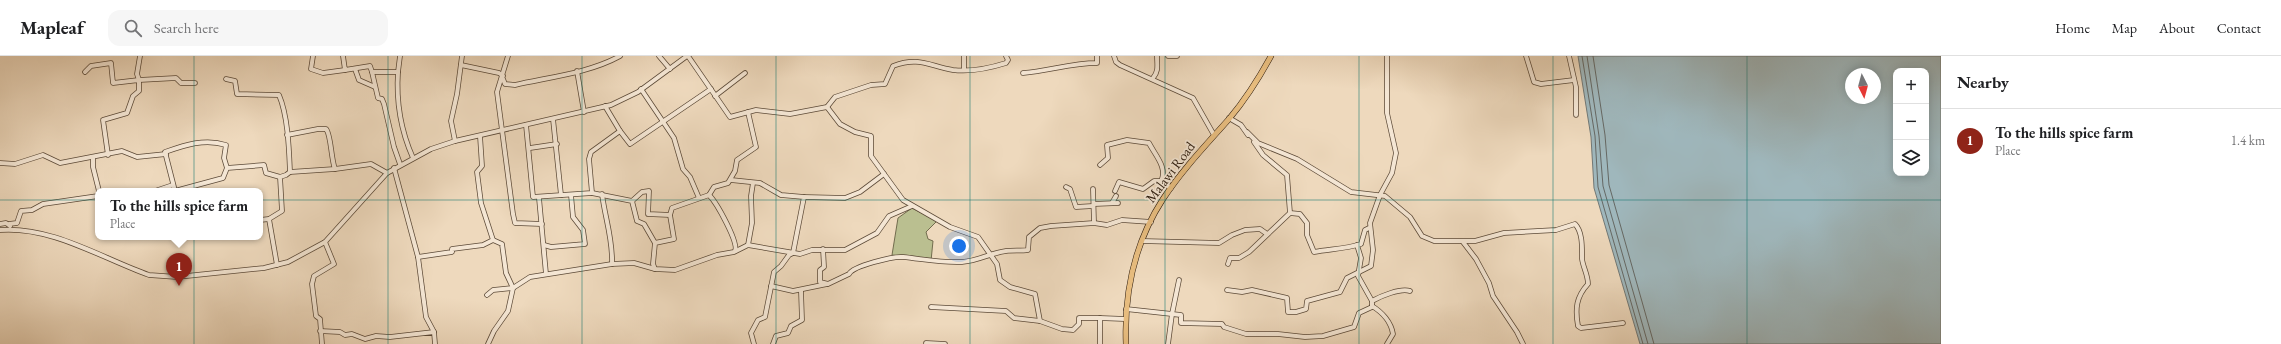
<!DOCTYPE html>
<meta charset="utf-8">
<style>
:root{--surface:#fff;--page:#f6f6f6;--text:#202124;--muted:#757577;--line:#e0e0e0;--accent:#8f2418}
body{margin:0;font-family:"EB Garamond",serif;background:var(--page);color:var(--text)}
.controls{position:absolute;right:12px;top:12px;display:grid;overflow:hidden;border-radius:8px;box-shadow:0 2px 10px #0003}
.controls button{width:36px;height:36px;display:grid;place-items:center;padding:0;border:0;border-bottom:1px solid var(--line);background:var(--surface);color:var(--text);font:20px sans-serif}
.compass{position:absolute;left:1845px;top:12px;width:36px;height:36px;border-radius:50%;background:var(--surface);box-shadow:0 2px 10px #0003;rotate:174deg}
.you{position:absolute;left:959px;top:190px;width:14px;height:14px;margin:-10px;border:3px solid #fff;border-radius:50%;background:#1a73e8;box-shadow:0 0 0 6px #1a73e833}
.badge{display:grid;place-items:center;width:26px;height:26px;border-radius:50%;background:var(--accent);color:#fff;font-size:13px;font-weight:700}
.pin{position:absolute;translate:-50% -33px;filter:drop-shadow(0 1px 2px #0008)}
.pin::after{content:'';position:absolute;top:21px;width:14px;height:12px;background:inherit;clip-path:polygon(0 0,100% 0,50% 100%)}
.popup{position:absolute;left:95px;top:132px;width:168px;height:52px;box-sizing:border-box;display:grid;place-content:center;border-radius:8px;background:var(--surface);filter:drop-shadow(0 1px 3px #0005);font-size:13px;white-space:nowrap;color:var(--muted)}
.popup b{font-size:15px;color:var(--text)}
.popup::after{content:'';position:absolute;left:50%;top:100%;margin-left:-8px;border:8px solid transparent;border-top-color:var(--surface)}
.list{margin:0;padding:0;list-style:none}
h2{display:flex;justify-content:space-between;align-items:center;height:52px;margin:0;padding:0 16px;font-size:17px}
h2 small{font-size:13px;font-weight:400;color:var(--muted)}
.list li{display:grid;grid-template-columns:26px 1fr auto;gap:12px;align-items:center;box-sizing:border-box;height:64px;padding:0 16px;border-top:1px solid var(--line)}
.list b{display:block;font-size:15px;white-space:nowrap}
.list p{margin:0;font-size:13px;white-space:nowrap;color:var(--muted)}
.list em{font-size:13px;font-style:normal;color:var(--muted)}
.icon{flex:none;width:22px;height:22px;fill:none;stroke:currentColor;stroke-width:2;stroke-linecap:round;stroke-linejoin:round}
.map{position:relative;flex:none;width:1941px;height:288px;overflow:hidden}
header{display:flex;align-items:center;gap:24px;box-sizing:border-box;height:56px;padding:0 20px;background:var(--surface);border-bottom:1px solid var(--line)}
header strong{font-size:19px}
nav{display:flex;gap:22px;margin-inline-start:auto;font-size:14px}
.search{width:280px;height:36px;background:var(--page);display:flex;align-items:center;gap:10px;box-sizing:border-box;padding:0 14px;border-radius:12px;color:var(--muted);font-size:15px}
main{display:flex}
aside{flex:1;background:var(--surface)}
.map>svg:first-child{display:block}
</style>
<header>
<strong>Mapleaf</strong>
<div class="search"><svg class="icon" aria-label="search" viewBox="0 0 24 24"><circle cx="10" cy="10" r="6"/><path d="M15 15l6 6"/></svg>Search here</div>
<nav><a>Home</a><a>Map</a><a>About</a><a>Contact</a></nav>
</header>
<main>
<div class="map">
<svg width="1941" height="288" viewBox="0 0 1941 288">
<rect width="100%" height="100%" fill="#eed9bd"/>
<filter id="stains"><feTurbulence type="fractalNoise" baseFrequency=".005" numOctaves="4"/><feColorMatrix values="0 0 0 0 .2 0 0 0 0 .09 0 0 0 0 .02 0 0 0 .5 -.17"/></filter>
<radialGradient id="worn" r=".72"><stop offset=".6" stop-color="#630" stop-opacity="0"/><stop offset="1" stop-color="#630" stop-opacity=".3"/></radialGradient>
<!-- green -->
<polygon fill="#babf90" stroke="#726c4e" points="912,152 937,165 926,176 928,183 933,185 931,205 892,199 898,162"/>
<!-- water -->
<path fill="#9fb7bc" stroke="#717876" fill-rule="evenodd" d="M1578,0H1941V288H1640L1594,132L1591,81ZM1896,15H1926V117H1896ZM1851,18H1875V42H1851Z"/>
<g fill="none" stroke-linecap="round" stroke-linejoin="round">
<!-- shore -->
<g stroke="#656864" stroke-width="1">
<polyline points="1582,0 1595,80 1598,131 1643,288"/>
<polyline points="1587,0 1599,80 1603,130 1648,288"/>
<polyline points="1593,0 1605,79 1609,129 1654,288"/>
</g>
<defs>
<g id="minor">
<polyline points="140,0 137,18 139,24 176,22 181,27 195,27"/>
<polyline points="313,0 311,13 323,17 345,14"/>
<polyline points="343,0 345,14 370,10 372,16 398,16 400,0"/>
<polyline points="508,0 497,36 513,158 515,167 542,168"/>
<polyline points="659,0 670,13"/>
<path d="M688,0L730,61L756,54L790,58L827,51L835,41L871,29L885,28L893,10C919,0 929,10 953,14C969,16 990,12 1006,7L1008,4L1006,0"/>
<polyline points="1114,0 1116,6 1120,9 1193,42 1214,79"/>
<polyline points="1168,0 1177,0"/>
<polyline points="1526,0 1534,26 1541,28 1574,24"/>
<polyline points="1569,0 1576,31 1576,59"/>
<polyline points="461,9 499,17 503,20"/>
<polyline points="355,13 359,24 375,31"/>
<polyline points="964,14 964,0"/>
<polyline points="577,15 584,56"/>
<polyline points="85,16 91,10 111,7 113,27 139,24 139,35 133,40 127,57 103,64 108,99"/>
<polyline points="372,16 378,42 382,43 384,48 394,91 400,108"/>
<path d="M398,16C396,45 401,75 413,102"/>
<path d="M1023,17C1049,15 1071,7 1097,7V0"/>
<path d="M1153,22C1159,15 1157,9 1157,0"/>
<path d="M226,23L235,25L237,38L279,39C288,60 289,93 290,116L286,119L280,121L282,155L269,163L260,164"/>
<path d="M503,23L505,28L515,29C550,21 589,17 620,0"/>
<polyline points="641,33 674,82 683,113 690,121 699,142"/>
<polyline points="715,40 745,17"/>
<polyline points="605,50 620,75 630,88 711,33"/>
<polyline points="827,51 840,68 855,76 871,80 871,100 903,144 950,171 978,181 997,208 1000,224 1010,231 1035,238 1040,265"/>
<polyline points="1229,62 1241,69 1248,79"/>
<polyline points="553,63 561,139"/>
<polyline points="526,69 533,141 592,137 589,103 591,96 620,75"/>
<path d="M1247,76L1258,87L1297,103L1351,136L1385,140L1410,161L1422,180L1434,185H1475L1504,177L1556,174L1575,168C1583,176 1582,193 1582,203C1583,211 1588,219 1588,228C1576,241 1575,253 1578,270L1581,272L1623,267"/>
<path d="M287,79L318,73H326C331,78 331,103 335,113L290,116"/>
<polyline points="455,85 451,65 457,38 462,0"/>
<polyline points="530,92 557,88"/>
<polyline points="93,102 93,111 99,135"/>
<polyline points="0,107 15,108 43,99 60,107 122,95 137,101 166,98"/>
<path d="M1100,109L1108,102L1107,89L1127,84L1149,87C1155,99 1168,112 1161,125L1171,132"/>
<polyline points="394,112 418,201 426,261 434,276"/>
<polyline points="335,113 371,108 387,117"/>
<polyline points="731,124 760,127 781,139 804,141 793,197 789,199 781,210 774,216 765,261 758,264 751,277 754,288"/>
<polyline points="1066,131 1070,133 1076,151 1093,150"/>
<polyline points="1093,133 1094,167"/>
<polyline points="155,135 173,129"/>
<path d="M175,135L165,96C185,89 205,82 226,89L224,102L227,112"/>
<polyline points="175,135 223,122 227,112 264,109 266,117 280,121"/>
<polyline points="1115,135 1119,126 1143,133 1154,125 1161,125"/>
<polyline points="592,137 632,145 637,165 644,168 655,187"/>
<path d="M602,138C605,162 613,183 612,208"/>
<path d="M709,139C717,147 739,187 735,195"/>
<polyline points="804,141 845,142 860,136 884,118"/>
<polyline points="539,142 546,218"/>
<polyline points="632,145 642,136 649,135 648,158 670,159"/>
<polyline points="1112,147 1116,140"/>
<polyline points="1094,148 1118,147"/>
<path d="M1290,157L1300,158L1307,167V179L1314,196C1330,193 1345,193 1361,188L1365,174L1369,172"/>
<polyline points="269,163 277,209"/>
<polyline points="0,168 6,167 10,170"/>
<polyline points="9,168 17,167 21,155 32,154 43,148 98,140"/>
<path d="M0,174C52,170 101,202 149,219L177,221L264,212L288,206L325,186L387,117L431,93L455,85L611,49L638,36L687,0"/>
<polyline points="1142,185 1219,187 1232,179 1245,174 1260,173 1267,178"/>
<polyline points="1463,186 1476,203 1489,227 1493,240 1517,276 1523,288"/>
<polyline points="544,189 551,191 585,188 583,174 573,161 571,139"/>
<polyline points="748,189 752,167 751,140 753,127"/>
<polyline points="1357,189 1361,202 1358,220 1372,245"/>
<path d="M823,193L824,211L820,214V226L828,228L849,218C853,210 893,200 903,201C923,203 941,207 962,206C978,205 991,197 1006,195C1013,194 1021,195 1028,194L1029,181L1040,172L1051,170L1094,167L1107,169L1122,164L1151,166"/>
<polyline points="418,201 452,196 452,193 483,189 493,184 481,147 477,116 482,110 480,80"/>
<polyline points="1228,208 1230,202 1239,202 1249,196 1290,157 1287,119 1263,99 1254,86"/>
<polyline points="655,213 653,208 655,187 674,183 670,159 672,152 709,139 714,131 728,127 735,115 737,104 756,91 748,56"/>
<polyline points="771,230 793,235 827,228"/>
<polyline points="1227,234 1242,236 1252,234 1287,242 1288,256 1296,256 1306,253 1307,245 1340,236 1347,222 1371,210 1373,194 1370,167 1380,139 1392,117 1396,97 1387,57 1387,0"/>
<polyline points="487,239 493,234 513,232 530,221 612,208 634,207 655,213 675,214 717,199 734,196 748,189 800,198 812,194 845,194 877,177 889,160 912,150"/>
<path d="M1372,250C1382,256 1391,266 1393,278L1387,288"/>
<polyline points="931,251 1006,255 1014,262 1040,265 1062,273 1073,274 1079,268 1079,262 1100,262"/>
<polyline points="1126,253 1172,258 1179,224"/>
<polyline points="320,275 340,276 345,279 352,278 365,283 376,280 390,281 434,276 435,288"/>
<polyline points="926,287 945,288"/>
<polyline points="322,288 320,263 316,260 312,228 314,220 334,208 325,186"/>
<polyline points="488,288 494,275 508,255 513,232 506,217 502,188 493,184"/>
<polyline points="773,288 776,280 788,277 791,270 802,264 801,235"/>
<polyline points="1100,288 1100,262 1125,263"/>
<path d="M1168,288L1172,258L1181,259V267L1222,268L1224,271L1246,278H1278L1305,281L1323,280L1354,271L1359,257L1372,251V245C1381,240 1400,232 1410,235"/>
</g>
<path id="major" d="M1126,288C1124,237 1135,186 1163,143C1182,114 1206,89 1229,63C1245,44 1259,22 1271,0"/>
</defs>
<!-- minor casing -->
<use href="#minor" stroke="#5c4a38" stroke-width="5.5"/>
<!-- major casing -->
<use href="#major" stroke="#2b1a0c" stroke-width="6"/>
<!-- minor -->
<use href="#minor" stroke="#f4e6d4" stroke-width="4"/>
<!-- major -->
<use href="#major" stroke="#e7bc7e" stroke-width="5"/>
</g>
<!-- grid -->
<path fill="none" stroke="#0f766e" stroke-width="1" stroke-opacity="0.55" d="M194,0V288M388,0V288M582,0V288M776,0V288M970,0V288M1165,0V288M1359,0V288M1553,0V288M1747,0V288M0,144H1941"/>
<g text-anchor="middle" stroke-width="3.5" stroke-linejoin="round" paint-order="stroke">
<!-- street labels -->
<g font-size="14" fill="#2b1a0c" stroke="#f4e6d4">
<text transform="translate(1170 116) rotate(-53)" y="5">Malawi Road</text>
</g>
</g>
<rect width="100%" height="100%" filter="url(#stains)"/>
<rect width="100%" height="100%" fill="url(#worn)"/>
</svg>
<div class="controls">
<button>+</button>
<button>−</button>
<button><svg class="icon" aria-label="layers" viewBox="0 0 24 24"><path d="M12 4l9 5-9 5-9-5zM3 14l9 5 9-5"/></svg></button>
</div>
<svg class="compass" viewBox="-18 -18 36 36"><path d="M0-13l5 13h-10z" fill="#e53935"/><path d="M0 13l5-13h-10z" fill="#757577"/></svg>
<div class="you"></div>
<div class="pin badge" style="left:179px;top:230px">1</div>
<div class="popup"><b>To the hills spice farm</b>Place</div>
</div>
<aside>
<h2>Nearby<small></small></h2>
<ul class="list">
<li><span class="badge">1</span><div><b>To the hills spice farm</b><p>Place</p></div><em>1.4 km</em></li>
</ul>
</aside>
</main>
